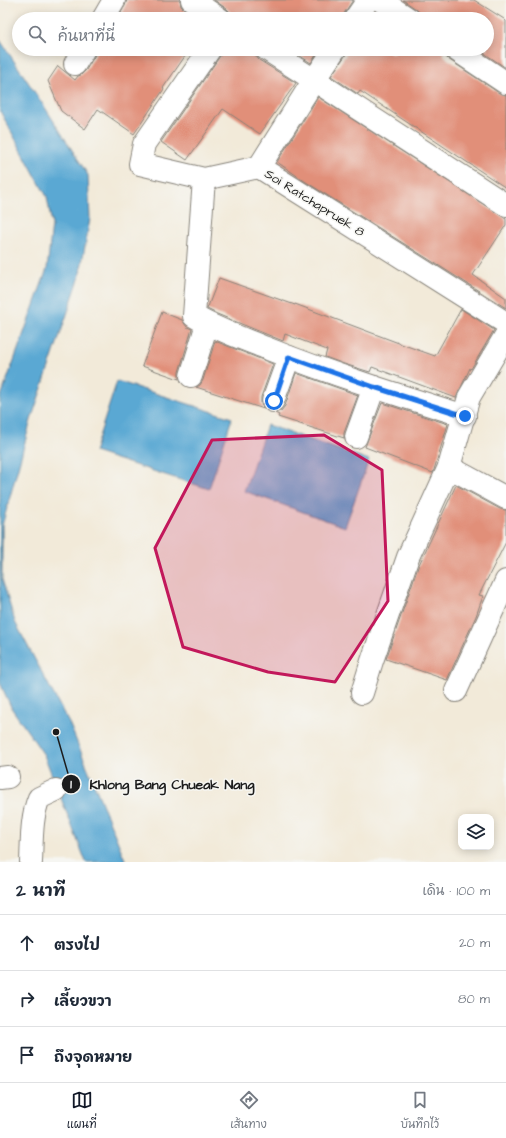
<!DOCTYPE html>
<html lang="th">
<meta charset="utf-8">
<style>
:root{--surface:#fff;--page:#f6f6f7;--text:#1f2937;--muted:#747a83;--line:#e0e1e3;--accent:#111827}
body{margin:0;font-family:"Architects Daughter","Playpen Sans Thai",sans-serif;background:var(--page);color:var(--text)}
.controls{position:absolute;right:12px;bottom:12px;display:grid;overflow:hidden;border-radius:8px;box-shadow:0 2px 10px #0003}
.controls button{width:36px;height:36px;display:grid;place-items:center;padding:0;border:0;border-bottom:1px solid var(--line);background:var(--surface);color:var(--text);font:20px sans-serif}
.stop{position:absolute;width:12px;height:12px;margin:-9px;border:3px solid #1a73e8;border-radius:50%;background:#fff}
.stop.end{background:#1a73e8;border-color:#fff;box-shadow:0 1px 4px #0008}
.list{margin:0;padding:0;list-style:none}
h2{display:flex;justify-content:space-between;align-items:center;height:52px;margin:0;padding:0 16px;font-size:17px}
h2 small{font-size:13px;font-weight:400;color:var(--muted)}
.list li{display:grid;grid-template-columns:26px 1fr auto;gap:12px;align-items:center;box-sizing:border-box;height:56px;padding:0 16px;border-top:1px solid var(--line)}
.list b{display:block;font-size:15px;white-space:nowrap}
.list em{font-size:13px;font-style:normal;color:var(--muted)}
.icon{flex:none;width:22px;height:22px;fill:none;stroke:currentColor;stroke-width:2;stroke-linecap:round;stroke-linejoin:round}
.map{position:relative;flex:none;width:506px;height:862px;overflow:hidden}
.search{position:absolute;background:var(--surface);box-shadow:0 2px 10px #0003;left:12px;right:12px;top:12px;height:44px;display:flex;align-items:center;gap:10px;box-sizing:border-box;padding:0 14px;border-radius:22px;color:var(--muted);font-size:15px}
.sheet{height:220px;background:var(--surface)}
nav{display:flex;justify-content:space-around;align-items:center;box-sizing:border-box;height:56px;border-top:1px solid var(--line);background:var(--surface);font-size:11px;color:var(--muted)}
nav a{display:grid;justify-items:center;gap:2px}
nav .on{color:var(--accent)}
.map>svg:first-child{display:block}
</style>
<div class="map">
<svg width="506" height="862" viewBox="0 0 506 862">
<rect width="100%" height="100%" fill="#f6f6f2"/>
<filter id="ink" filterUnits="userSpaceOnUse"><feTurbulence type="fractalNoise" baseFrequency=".025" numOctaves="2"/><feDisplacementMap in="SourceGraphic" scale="8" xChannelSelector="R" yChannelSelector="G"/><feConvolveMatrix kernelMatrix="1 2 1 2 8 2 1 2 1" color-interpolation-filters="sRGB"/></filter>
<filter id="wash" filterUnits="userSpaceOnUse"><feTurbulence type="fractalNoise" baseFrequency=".012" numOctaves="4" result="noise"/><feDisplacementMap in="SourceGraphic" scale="16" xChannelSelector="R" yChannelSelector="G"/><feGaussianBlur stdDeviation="0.9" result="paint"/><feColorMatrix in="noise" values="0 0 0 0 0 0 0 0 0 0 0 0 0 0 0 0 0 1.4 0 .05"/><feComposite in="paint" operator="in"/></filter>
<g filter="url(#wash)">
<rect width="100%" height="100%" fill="#f2ead9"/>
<!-- water -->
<g fill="#5aa8d3" stroke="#3b6278">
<polygon points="0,40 46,109 88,175 90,219 79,279 31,420 2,526 2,579 15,622 70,725 126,862 86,862 44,755 12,709 0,683 0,399 47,269 52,225 47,197 0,111"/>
<polygon points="117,381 232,418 209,489 94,452"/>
<polygon points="267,425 369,460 345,527 244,491"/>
</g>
<g id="blocks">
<!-- building -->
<g fill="#e18f79">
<polygon points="127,0 180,0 181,6 185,10 198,19 117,19 125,6"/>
<polygon points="214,0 353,0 345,12 342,19 232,19 231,13 227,9"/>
<polygon points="403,0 474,0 504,19 506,21 506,68 478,49 487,49 487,19 421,19 420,13 416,9"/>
<polygon points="375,12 386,19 374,19 371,17"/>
<polygon points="96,49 190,49 163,88 164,89 134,134 98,109 85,129 61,111 48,81 58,66 75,80 78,76 81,75 86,70 95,55"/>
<polygon points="222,49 254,49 255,55 259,60 296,83 260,134 223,109 187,160 161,142 220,56"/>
<polygon points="289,49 320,49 311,63"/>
<polygon points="347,49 385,49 393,54 397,49 443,49 444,55 448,59 499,93 506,95 506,188 360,91 358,94 331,76 345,56"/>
<polygon points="318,97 506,219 506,225 473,275 506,298 506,308 306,182 277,162"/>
<polygon points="219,278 295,305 295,304 404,345 435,356 461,309 494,330 471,369 470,368 456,398 372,367 370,372 344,364 325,357 327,350 285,334 283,341 217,314 207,309"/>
<polygon points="162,312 182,320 187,327 192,329 179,372 179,379 142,366"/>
<polygon points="215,341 273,364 261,397 261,404 264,409 196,387 200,385 203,380"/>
<polygon points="296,373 358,395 344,433 344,438 278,417 279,415 275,413 281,411 285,406"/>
<polygon points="382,403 448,424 433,473 365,447"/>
<polygon points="456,485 500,509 506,510 506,542 479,595 483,596 476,616 447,680 386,659 418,567"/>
</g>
</g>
</g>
<g filter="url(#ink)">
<use href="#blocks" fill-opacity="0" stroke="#87837a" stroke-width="1"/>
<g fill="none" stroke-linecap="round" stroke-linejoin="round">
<defs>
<g id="minor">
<polyline points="192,0 220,19"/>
<polyline points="380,0 409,19"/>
<polyline points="103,19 114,0"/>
<polyline points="355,19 368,0"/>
<polyline points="210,49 144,144 140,164 204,179 259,167"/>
<polyline points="266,49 314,80 259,167 506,323"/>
<polyline points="335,49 314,80 506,205"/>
<polyline points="455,49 506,83"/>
<polyline points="75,64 84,49"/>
<path d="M204,179L194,316C217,330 242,338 266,348C331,374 398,395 465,416"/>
<polyline points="191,376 207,324"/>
<polyline points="273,401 289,357"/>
<polyline points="356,437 374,387"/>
<polyline points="449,467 506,498"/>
<polyline points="456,691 506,581"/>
<polyline points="362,693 372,661 408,557 449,467 469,397 506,335"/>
<polyline points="0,778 8,777"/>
<path d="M31,862C32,841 31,817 39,798L56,790"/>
</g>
</defs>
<!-- minor casing -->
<use href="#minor" stroke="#87837a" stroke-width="24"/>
<!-- minor -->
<use href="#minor" stroke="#fff" stroke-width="22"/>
</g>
</g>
<g fill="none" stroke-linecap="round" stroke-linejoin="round" filter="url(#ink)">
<!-- route -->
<polyline stroke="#1a73e8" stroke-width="5" points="274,401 289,357 374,387 465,416"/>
</g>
<!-- marked area -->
<path fill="#c2185b" fill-opacity="0.2" stroke="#c2185b" stroke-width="3" stroke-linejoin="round" d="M324,435L382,470L388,601L335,682L268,672L183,647L155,548L212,440Z"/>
<g text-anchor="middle" stroke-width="3" stroke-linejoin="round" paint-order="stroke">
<!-- street labels -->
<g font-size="13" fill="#1c1c1c" stroke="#f6f6f2">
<text transform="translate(315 202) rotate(32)" y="5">Soi Ratchapruek 8</text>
</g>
</g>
<!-- callouts -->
<path fill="none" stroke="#1c1c1c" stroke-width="1.5" d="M56 732L71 784"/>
<g fill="#1c1c1c" stroke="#f6f6f2" stroke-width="1.5">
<circle cx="56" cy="732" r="4"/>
<circle cx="71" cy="784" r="10"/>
</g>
<g font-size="12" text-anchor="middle" font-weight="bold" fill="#fff">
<text x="71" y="788">1</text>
</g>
<g font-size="14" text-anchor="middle" font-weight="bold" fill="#1c1c1c" stroke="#f6f6f2" stroke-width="3" stroke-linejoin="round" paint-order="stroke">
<text x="172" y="789">Khlong Bang Chueak Nang</text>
</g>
</svg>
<div class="controls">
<button><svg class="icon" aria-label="layers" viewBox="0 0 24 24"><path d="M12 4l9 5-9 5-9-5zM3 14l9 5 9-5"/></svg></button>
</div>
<div class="stop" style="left:274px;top:401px"></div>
<div class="stop end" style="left:465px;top:416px"></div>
<div class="search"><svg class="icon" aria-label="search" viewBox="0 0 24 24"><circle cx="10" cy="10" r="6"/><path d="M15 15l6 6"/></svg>ค้นหาที่นี่</div>
</div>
<section class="sheet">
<h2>2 นาที<small>เดิน · 100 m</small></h2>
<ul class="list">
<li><svg class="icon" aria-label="ahead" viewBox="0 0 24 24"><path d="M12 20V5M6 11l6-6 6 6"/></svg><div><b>ตรงไป</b></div><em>20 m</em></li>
<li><svg class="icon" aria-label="right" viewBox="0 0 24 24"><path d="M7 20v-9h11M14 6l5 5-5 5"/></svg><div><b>เลี้ยวขวา</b></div><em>80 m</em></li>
<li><svg class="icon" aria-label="arrive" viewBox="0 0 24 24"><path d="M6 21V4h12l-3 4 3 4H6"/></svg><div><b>ถึงจุดหมาย</b></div></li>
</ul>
</section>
<nav>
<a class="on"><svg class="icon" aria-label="map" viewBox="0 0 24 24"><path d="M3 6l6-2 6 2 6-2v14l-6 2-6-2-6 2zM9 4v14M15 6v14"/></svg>แผนที่</a>
<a><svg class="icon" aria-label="directions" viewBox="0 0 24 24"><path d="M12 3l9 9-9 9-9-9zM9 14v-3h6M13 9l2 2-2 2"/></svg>เส้นทาง</a>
<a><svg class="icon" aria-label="saved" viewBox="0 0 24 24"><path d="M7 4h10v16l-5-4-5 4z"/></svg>บันทึกไว้</a>
</nav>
